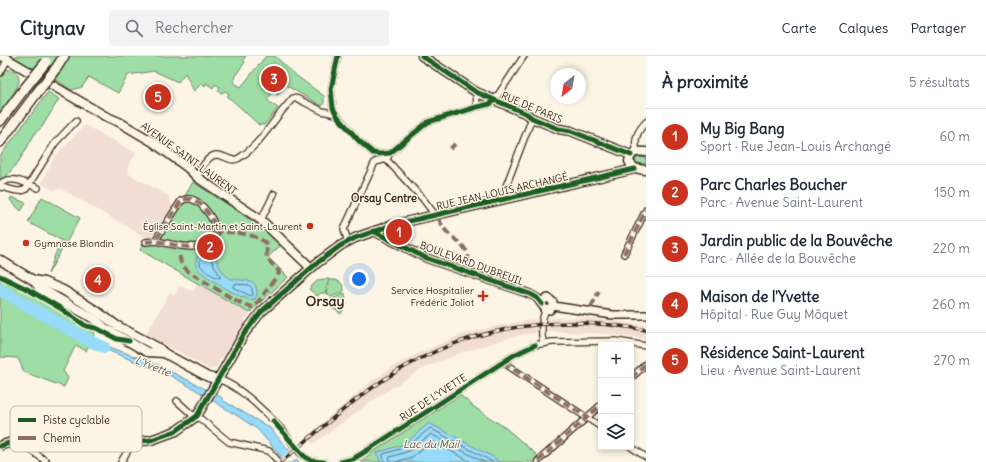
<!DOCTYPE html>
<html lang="fr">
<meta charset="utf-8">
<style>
:root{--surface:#fff;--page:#f2f2f3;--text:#1f2937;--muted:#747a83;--line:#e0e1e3;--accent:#c8321e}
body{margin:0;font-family:Delius,sans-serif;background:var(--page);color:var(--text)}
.controls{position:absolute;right:12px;bottom:12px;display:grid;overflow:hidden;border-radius:4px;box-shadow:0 2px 6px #0003}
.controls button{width:36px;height:36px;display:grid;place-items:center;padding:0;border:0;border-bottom:1px solid var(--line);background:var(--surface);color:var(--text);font:20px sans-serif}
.compass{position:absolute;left:550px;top:12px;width:36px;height:36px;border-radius:50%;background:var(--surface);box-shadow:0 2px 6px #0003;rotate:211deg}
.you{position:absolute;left:359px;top:223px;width:14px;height:14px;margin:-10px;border:3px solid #fff;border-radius:50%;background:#1a73e8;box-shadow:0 0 0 6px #1a73e833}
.badge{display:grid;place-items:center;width:26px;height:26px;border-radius:50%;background:var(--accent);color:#fff;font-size:13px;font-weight:700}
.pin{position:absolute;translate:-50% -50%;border:2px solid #fff;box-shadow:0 1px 4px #0006}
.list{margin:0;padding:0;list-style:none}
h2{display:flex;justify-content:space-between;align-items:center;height:52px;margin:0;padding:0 16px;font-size:17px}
h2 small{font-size:13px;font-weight:400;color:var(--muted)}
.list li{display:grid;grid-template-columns:26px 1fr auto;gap:12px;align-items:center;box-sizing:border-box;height:56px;padding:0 16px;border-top:1px solid var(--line)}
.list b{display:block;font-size:15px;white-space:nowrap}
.list p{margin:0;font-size:13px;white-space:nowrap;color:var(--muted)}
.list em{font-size:13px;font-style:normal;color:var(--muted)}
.icon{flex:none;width:22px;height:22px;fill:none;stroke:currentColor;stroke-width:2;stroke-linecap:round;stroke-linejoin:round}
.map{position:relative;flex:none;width:646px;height:406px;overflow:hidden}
header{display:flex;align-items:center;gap:24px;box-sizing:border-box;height:56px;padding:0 20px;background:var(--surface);border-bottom:1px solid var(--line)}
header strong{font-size:19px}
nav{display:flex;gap:22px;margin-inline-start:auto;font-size:14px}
.search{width:280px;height:36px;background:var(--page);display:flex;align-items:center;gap:10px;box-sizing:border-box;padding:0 14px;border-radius:4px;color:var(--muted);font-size:15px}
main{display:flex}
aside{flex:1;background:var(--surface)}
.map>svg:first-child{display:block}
</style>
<header>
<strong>Citynav</strong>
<div class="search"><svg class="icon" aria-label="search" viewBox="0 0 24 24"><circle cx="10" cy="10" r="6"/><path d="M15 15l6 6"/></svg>Rechercher</div>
<nav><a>Carte</a><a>Calques</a><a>Partager</a></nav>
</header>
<main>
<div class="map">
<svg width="646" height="406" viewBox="0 0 646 406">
<rect width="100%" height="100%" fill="#fcf5e5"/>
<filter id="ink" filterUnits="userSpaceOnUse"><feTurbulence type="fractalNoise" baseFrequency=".025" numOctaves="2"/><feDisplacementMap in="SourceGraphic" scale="8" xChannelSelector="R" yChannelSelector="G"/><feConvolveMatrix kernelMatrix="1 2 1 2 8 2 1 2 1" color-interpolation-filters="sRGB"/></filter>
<g filter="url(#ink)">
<!-- built -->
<g fill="#f2dcd6">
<polygon points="85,69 136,97 127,113 129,118 168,140 174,152 153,183 148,183 61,133 53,134 41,127 56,99"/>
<polygon points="197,228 250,258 244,265 246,266 225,302 222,301 216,312 209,313 146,278 170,236 175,239 180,229 193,236"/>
<polygon points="553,262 586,262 646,269 646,283 609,278 547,275 516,280 463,296 426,311 385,336 313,388 306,381 348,345 375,323 397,308 426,294 458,280 492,271 524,265"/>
</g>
<!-- green -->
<g fill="#9edda6" stroke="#6c8462">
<polygon points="9,0 246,0 243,4 245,6 235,20 234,22 235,23 233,26 241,31 266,0 275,0 294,18 324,40 324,47 322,50 285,29 278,39 273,36 267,44 278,52 264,69 259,69 232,44 227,41 229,38 225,35 222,37 218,35 220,31 215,28 213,32 206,27 205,30 202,27 194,35 185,17 178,26 154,15 128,19 118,37 89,21 82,31 71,34 58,25 25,11"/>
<path d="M2,13L16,15C18,19 19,21 19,25C17,34 6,49 0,56V18Z"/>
<polygon points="48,36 59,43 42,71 36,76 19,105 0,128 0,100"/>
<polygon points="638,101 646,102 646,108 636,107 635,104"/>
<path d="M193,126C223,146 255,164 281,189L268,201L288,221L249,257L140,194L145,183L156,188Z"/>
<polygon points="11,141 26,147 21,155 10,144"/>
<polygon points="42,141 80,162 66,187 28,166"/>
<polygon points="59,186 65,188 48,218 58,191"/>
<polygon points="0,221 26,233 73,261 95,277 86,295 76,289 63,315 68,322 64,331 24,316 18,302 0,301"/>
<polygon points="324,223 329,223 325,237 321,237 317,240 309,233 318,224"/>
<path d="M330,224C337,223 343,226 344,234L343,236L331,241L327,238Z"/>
<polygon points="345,237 346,249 341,258 331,251 332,243"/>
<polygon points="460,339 474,351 507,373 538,400 541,406 360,406 373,396"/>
</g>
<!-- water -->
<g fill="#97daf9" stroke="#7294a1">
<path d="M205,194C216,194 218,215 228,221C237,227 254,220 257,234C257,238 257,239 255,243C246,247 205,221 198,213C196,210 196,208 196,204L200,196Z"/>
<polygon points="90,280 107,290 158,309 221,341 224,345 270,372 299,406 286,406 257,373 236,359 229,355 196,334 169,319 109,295 102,294 88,288"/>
<polygon points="429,367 495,402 498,406 381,406 376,397 405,388"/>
</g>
<!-- pier -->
<polygon fill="#fcf5e5" points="291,394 297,402 292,406 284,406 281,402"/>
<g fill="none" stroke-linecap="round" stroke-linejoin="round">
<!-- shore -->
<g stroke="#607076" stroke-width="1">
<path d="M207,198L209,200L220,220V222C214,221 198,213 200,205C200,203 203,200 204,199Z"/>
<polygon points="235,228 249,229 252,233 253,239 251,240 234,232 233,230"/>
<polyline points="384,406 383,400 383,398 407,391 430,372 493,406"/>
<polyline points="389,406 390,401 409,395 431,378 484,406"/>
<polyline points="396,406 412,401 432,385 471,406"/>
</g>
<!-- river -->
<polyline stroke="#97daf9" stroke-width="12" points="0,234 92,286 104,291"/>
<defs>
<g id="minor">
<polyline points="338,0 331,33 333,52 336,58 359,85 373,97 380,98 390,97"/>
<polyline points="0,17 8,3"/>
<polyline points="476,36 477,51"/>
<path d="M637,95C633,83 638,74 646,66"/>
<polyline points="384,101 423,143 436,160"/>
<polyline points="387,103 390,97 428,66 477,51 490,48 494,45 524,0"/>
<path d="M198,122C199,116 200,113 204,108C219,87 227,110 239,102C254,93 265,77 275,64C281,56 287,49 293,42L298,43L322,55L336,58"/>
<path d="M0,128C11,118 27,128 38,132"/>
<path d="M0,131C9,132 18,138 26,133L55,87L76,65"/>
<polyline points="503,144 503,138 532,62"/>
<polyline points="261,164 274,138"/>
<path d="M146,186L155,185L181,145C197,135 213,162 217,175C207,201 175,188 155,185"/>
<polyline points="348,186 344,173 375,106 387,103"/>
<polyline points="624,198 646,154"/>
<path d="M543,287C541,277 541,262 546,254"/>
<polyline points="504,306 507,309 601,371"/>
<polyline points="631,322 646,308"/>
<path d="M217,323C238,328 270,360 284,376C292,386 299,400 312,405C315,406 320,406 324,406"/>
<polyline points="177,345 196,362"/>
<polyline points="197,360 229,386 269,395 279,406"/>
<polyline points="22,383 24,389 47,406"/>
<polyline points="631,391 646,401"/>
<polyline points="538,405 601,349"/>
<polyline points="121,406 133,386"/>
<polyline points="341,406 353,403 366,395 514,299 535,289 552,286 616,285 646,290"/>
</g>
<g id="tertiary">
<polyline points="373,175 426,202 530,238 537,242 545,253 550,254 553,250"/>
<polyline points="542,248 543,244 548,242 553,246 553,250"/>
<polyline points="553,250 613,259 646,259"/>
</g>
<g id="secondary">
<polyline points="2,0 105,60 119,66 153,86 188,112 198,122 261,164 311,212"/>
<polyline points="422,0 476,36 527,58 532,62 559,73 571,75 631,99"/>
<path d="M646,96C637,95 631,95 629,105C632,113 638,113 646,114"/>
<polyline points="0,204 33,224 44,226 63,234 98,256 116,269 159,292 164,297 208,321 217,323"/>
<polyline points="33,224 40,232 96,264 105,272 147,296 164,297"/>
<polyline points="2,389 22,383 45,381 109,386 133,386 151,384 176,375 197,360 244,278 261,256 317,207 340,190 355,182 392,169 635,113"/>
</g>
<g id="trunk">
<polyline points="57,11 64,0"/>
<polyline points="0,65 25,32"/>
<polyline points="0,86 36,38"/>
</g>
</defs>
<!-- minor casing -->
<use href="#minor" stroke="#3b2a1e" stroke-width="8"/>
<!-- tertiary casing -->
<use href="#tertiary" stroke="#3b2a1e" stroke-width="10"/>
<!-- secondary casing -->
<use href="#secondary" stroke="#3b2a1e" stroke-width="11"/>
<!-- trunk casing -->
<use href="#trunk" stroke="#3b2a1e" stroke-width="12"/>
<!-- minor -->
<use href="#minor" stroke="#fcf5e5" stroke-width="5.5"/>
<!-- tertiary -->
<use href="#tertiary" stroke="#fcf5e5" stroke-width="7"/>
<!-- secondary -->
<use href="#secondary" stroke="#fcf5e5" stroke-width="8"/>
<!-- trunk -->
<use href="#trunk" stroke="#fcf5e5" stroke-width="9"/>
<defs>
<path id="rail" d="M281,406C309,383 336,358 365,337C449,274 544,255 646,274"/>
</defs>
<!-- rail casing -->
<use href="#rail" stroke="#3b2a1e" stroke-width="3.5"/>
<!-- rail -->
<use href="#rail" stroke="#fcf5e5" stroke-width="2" stroke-dasharray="6" stroke-linecap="butt"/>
<defs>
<g id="trunk-bridge">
<polyline points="25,32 46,6"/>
<polyline points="36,38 57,11"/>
</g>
</defs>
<!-- trunk-bridge casing -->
<use href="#trunk-bridge" stroke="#3b2a1e" stroke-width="12" stroke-linecap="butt"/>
<!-- trunk-bridge -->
<use href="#trunk-bridge" stroke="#fcf5e5" stroke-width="9"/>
<!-- quiet -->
<g stroke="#8d6e63" stroke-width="4" stroke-dasharray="8 4" stroke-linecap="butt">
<polyline points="450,93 455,88"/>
<path d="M439,162C443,180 465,186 468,199C469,203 467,207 465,211"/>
<path d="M146,186L155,185L181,145C197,135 213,162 217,175C207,201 175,188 155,185"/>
<polyline points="624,198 646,154"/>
<path d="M180,200C179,207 184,211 189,216C202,223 239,249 252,251L259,245L279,217C277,209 269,208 267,201C266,197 267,192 267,188C254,176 233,177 217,175"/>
<polyline points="591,251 599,235"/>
<polyline points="504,306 507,309 588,362"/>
<polyline points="631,322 646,308"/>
<polyline points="538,405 601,349"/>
</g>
<defs>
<g id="cycleway">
<polyline points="338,0 331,33 333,52 338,61 359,85 373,97 380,98 390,97 428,66 477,51 490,48 494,45"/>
<polyline points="422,0 476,36 527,58 532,62 559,73 571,75 631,99"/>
<polyline points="373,175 426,202 530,238 537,242 542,248"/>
<polyline points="0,220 27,233 60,252 86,270 96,272 117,283 129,285"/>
<polyline points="273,365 305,401 312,405 324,406"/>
<polyline points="0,390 22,383 45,381 109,386 133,386 151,384 176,375 197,360 244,278 261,256 317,207 340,190 355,182 392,169 635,113"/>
<polyline points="341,406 353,403 366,395 514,299 535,289"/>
</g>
</defs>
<!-- cycleway casing -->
<use href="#cycleway" stroke="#fcf5e5" stroke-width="8"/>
<!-- cycleway -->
<use href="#cycleway" stroke="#1b5e20" stroke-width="5"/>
</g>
</g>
<!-- markers -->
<g fill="#c8321e" stroke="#fcf5e5" stroke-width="1.5">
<circle cx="310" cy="170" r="4"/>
<circle cx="26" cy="187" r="4"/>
<path d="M481 234h4v4h4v4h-4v4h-4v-4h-4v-4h4z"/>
</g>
<g text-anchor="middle" stroke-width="3" stroke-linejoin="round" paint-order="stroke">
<!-- street labels -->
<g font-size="10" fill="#3b2a1e" stroke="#fcf5e5">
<text transform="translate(532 51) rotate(23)" y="4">RUE DE PARIS</text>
<text transform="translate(189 102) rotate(36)" y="4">AVENUE SAINT-LAURENT</text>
<text transform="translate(502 135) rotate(-13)" y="4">RUE JEAN-LOUIS ARCHANGÉ</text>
<text transform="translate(472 207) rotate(20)" y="4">BOULEVARD DUBREUIL</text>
<text transform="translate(433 341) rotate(-33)" y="4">RUE DE L'YVETTE</text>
</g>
<!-- poi labels -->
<g font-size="10" fill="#3b2a1e" stroke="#fcf5e5" text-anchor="end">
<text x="302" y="174">Église Saint-Martin et Saint-Laurent</text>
<text x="34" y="191" text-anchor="start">Gymnase Blondin</text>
<text x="474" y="238">Service Hospitalier<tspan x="474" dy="12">Frédéric Joliot</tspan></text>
</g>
<!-- neighbourhood labels -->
<g font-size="11" font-weight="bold" fill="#3b2a1e" stroke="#fcf5e5">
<text x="384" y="146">Orsay Centre</text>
</g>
<!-- water labels -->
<g font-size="11" font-style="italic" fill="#525655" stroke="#fcf5e5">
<text transform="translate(153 310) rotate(22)" y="4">L'Yvette</text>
<text x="431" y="392">Lac du Mail</text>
</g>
<!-- district labels -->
<g font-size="14" font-weight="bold" fill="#3b2a1e" stroke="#fcf5e5">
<text x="325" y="250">Orsay</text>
</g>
</g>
<!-- legend -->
<rect x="10" y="350" width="132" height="46" rx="6" fill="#fcf5e5" stroke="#c2b8a9" stroke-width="1"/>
<rect x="18" y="362" width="18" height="4" fill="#1b5e20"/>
<rect x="18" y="380" width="18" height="4" fill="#8d6e63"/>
<g font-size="11" fill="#3b2a1e">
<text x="43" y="368">Piste cyclable</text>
<text x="43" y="386">Chemin</text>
</g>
</svg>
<div class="controls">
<button>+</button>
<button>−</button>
<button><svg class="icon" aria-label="layers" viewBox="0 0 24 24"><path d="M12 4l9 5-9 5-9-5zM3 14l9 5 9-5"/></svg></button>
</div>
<svg class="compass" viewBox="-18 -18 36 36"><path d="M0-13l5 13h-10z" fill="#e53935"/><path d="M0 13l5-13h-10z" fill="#747a83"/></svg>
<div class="you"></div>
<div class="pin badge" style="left:399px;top:176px">1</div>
<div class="pin badge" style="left:210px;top:191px">2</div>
<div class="pin badge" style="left:274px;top:23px">3</div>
<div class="pin badge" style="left:98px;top:224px">4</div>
<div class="pin badge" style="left:158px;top:41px">5</div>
</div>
<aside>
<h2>À proximité<small>5 résultats</small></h2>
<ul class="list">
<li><span class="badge">1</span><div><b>My Big Bang</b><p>Sport · Rue Jean-Louis Archangé</p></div><em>60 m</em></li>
<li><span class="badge">2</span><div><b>Parc Charles Boucher</b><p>Parc · Avenue Saint-Laurent</p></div><em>150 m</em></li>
<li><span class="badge">3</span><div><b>Jardin public de la Bouvêche</b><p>Parc · Allée de la Bouvêche</p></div><em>220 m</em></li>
<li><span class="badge">4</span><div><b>Maison de l'Yvette</b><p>Hôpital · Rue Guy Môquet</p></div><em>260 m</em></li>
<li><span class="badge">5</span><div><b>Résidence Saint-Laurent</b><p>Lieu · Avenue Saint-Laurent</p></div><em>270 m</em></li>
</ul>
</aside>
</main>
